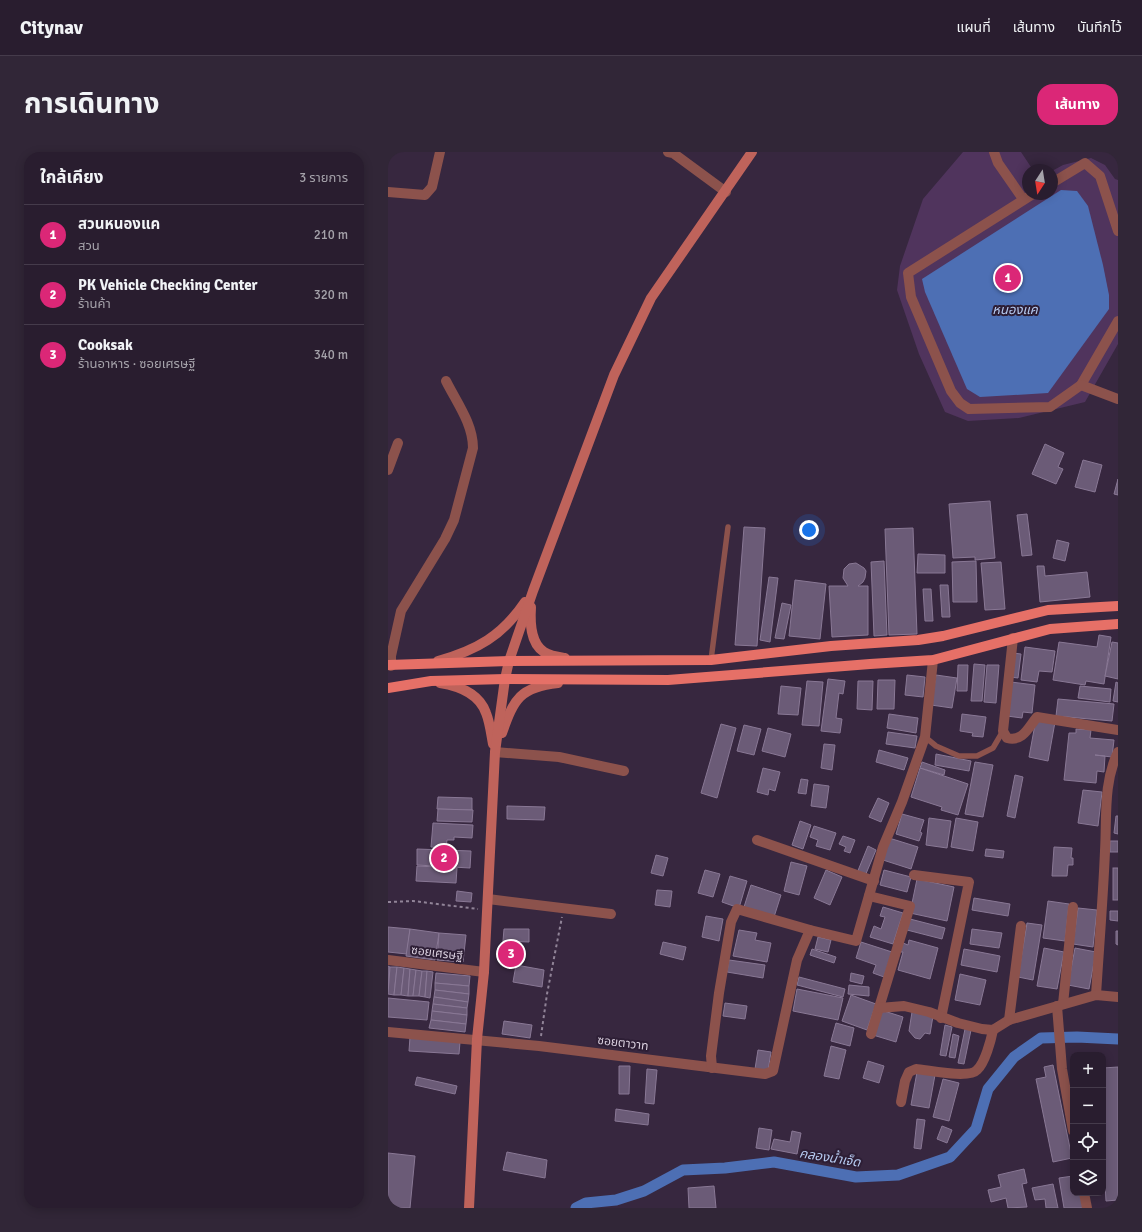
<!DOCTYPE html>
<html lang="th">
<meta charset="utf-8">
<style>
:root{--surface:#291d2f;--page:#312637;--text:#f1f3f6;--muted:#a5a2aa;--line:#453b4b;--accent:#db2777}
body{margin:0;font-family:Signika,"Noto Sans Thai",sans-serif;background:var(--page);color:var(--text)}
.controls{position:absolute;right:12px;bottom:12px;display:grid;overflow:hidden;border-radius:8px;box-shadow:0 2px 10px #0003}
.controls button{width:36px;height:36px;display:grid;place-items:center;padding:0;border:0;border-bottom:1px solid var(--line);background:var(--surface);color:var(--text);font:20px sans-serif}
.compass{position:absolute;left:634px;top:12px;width:36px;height:36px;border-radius:50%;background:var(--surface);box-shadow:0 2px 10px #0003;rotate:192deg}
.you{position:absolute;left:421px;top:378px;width:14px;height:14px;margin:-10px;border:3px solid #fff;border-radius:50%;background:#1a73e8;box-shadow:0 0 0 6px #1a73e833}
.badge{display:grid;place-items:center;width:26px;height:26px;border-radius:50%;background:var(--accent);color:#fff;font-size:13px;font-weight:700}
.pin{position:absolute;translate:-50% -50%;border:2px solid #fff;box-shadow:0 1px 4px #0006}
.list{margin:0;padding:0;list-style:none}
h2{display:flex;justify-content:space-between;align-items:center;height:52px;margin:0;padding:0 16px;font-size:17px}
h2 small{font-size:13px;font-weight:400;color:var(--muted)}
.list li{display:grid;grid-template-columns:26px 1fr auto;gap:12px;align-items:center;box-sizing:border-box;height:60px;padding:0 16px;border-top:1px solid var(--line)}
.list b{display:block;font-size:15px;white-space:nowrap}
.list p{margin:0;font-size:13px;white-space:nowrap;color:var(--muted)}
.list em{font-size:13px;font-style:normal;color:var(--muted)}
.icon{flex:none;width:22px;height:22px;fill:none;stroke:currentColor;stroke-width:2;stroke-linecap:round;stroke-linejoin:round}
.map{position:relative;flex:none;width:730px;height:1056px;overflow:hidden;border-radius:16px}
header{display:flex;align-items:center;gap:24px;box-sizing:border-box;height:56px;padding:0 20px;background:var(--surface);border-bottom:1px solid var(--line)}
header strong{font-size:19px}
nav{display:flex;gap:22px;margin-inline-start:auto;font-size:14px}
.intro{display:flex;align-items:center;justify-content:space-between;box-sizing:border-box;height:96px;padding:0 24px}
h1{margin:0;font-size:28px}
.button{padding:10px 18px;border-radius:16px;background:var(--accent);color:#fff;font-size:14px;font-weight:700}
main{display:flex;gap:24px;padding:0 24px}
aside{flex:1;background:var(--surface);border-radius:16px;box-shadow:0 2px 10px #0003}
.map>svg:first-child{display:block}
</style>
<header>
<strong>Citynav</strong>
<nav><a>แผนที่</a><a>เส้นทาง</a><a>บันทึกไว้</a></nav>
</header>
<div class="intro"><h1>การเดินทาง</h1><a class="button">เส้นทาง</a></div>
<main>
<aside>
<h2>ใกล้เคียง<small>3 รายการ</small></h2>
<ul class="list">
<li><span class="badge">1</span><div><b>สวนหนองแค</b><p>สวน</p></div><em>210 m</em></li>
<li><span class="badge">2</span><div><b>PK Vehicle Checking Center</b><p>ร้านค้า</p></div><em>320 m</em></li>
<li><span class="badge">3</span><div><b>Cooksak</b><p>ร้านอาหาร · ซอยเศรษฐี</p></div><em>340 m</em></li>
</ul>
</aside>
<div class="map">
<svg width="730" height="1056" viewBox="0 0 730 1056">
<rect width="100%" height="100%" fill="#37273f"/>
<!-- green -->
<polygon fill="#50345d" points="575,0 633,0 645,18 640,18 640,42 664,42 664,19 675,13 703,6 717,13 727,27 730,28 730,192 697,250 631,266 580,269 557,260 531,202 509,138 512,114 535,47"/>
<!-- water -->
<polygon fill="#4d6fb4" points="673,38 689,39 700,54 715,113 721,143 721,157 660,241 592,245 579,237 537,140 534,127"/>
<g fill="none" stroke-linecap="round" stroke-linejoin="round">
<!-- canal -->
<polyline stroke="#4d6fb4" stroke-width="11" points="188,1056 198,1051 228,1048 256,1039 295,1018 337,1016 386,1010 468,1025 510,1023 562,1005 588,977 600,937 626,905 653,886 689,885 730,887"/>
</g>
<!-- building -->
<g fill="#6b5b77" stroke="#897895">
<polygon points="657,292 676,301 670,315 675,317 668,332 644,322"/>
<polygon points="695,308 714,313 707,340 687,335"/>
<polygon points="730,327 730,343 726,342"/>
<polygon points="602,349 607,406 587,408 587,405 565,406 561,352"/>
<polygon points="639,362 644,403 634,404 629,363"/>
<polygon points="356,375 377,376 369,494 347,493"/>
<polygon points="525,376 529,482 501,483 497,377"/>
<polygon points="669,388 681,391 677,409 665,406"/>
<polygon points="530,402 557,403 557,421 529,421"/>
<polygon points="496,409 499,483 486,484 483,410"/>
<polygon points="588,409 589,450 565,450 564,410"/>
<polygon points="613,410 617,457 597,458 593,411"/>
<polygon points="468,411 476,416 478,419 477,426 475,430 470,434 480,434 480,483 444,485 441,434 460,434 455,426 456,417 461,412"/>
<polygon points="649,414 656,414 657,424 699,420 702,445 652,450"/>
<polygon points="381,425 390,426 382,490 372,488"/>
<polygon points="407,428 438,432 432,487 401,484"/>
<polygon points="552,433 560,433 562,465 554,465"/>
<polygon points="535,437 543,437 545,469 537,469"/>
<polygon points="394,451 403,453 396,487 387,486"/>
<polygon points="711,483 723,485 716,532 698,529 697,533 665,528 671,490 709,495"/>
<polygon points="724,490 730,491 730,527 717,524"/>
<polygon points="637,495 667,499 664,520 651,519 649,530 633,528"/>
<polygon points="625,501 633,502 630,526 622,525"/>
<polygon points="586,512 597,513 594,549 583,549"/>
<polygon points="570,513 580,513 579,539 569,539"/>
<polygon points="599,513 611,513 608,551 596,550"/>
<polygon points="519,523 537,525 535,545 517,543"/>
<polygon points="548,523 569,526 564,556 543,553"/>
<polygon points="440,527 457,529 455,542 451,541 448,566 454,567 452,581 433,579"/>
<polygon points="490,528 507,528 506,557 489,557"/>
<polygon points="419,529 435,530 431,574 414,573"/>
<polygon points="470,529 485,529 484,558 469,557"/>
<polygon points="623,530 647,533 644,561 635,560 634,566 619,564"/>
<polygon points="728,530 730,531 730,550 725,549"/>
<polygon points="393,534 413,536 410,563 390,562"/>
<polygon points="692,534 723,537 722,550 690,546"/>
<polygon points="670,547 726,552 724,569 668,564"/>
<polygon points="501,562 530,566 528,581 499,576"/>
<polygon points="574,562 598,565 595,585 584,584 585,581 572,579"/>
<polygon points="648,567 667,570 660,609 641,605"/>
<polygon points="333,572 348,576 329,646 313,641"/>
<polygon points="356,573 373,577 366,603 349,599"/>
<polygon points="380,576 403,582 397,605 374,599"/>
<polygon points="688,577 703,578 702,586 726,588 724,605 707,603 717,604 716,620 709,619 708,631 676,628 681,581 688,581"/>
<polygon points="500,580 529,584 527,596 498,592"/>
<polygon points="436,592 447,593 444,618 433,616"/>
<polygon points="491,598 520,606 516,618 488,610"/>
<polygon points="548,602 583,609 581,619 547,613"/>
<polygon points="534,610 557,618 556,623 532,616"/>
<polygon points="587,610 605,613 595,665 577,662"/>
<polygon points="375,616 392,620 387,639 381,637 380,643 369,640"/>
<polygon points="532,616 580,632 570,663 553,658 554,655 523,645"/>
<polygon points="627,623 635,625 627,666 619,664"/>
<polygon points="413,627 420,628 418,642 410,641"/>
<polygon points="426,632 441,634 438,656 423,654"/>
<polygon points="695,638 714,640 710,674 690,671"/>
<polygon points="50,645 84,646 84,658 49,657"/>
<polygon points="490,646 501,651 493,670 481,665"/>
<polygon points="119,654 157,655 156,668 119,667"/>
<polygon points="50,657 85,658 84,670 49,669"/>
<polygon points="514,662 536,668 532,680 534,681 531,689 508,682"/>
<polygon points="728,664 730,664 730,682 726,681"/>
<polygon points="541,666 563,669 559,696 538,693"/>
<polygon points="568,666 590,670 585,699 563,695"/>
<polygon points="412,669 423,673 415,697 404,693"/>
<polygon points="45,671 85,673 84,686 66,685 66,688 59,688 58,696 43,695"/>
<polygon points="426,674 448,681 442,698 428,694 430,688 422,685"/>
<polygon points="455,684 467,688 462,701 456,699 458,695 451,692"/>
<polygon points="501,686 530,695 523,717 495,708"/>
<rect x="722" y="689" width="8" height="11"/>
<polygon points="480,694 488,698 477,724 469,721"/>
<polygon points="666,695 684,696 683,706 685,706 685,713 680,713 679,724 664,724"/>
<polygon points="29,697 83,699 82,716 29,713"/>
<polygon points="598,697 616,699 615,706 597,704"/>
<polygon points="268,703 280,706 275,724 263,721"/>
<polygon points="403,710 419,714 411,743 396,739"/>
<polygon points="29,714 69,716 68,731 28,729"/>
<rect x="725" y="716" width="5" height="32"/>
<polygon points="317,718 332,722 325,745 310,741"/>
<polygon points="438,718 454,725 442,753 426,746"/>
<polygon points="496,718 523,725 519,740 492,733"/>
<polygon points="342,724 359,729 351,756 334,750"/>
<polygon points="529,727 566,735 559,769 522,761"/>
<polygon points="363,733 393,743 386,765 356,755"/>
<polygon points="269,738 284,739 282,755 267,753"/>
<polygon points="69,739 84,741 83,750 68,749"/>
<polygon points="586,746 622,752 620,764 584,758"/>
<polygon points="660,749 681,752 677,789 655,786"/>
<polygon points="495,755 515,761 505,792 482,785 486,774 493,777 497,765 492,764"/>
<polygon points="690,756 709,758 705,795 685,792"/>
<polygon points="722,759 730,759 730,769 722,768"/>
<polygon points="318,764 335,767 331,789 314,785"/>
<polygon points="522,767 557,776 554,787 519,778"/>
<polygon points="639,771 654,773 645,828 630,825"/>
<polygon points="0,775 22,777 19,802 0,800"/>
<polygon points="22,777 51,781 47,808 18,804"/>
<polygon points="116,777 141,777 141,790 115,789"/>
<polygon points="584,777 614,781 611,796 582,792"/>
<polygon points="351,778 369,781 367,788 383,791 379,810 345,804"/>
<polygon points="728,779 730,779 730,793 728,792"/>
<polygon points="51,781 78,783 75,810 49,808"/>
<polygon points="430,785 443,788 440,800 427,797"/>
<polygon points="521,788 550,796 542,827 510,818 515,800 512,800 515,791 520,793"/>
<polygon points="275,790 298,795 295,808 272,802"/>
<polygon points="473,790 504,800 496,825 485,821 488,813 468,806"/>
<polygon points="115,793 133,794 132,812 113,810"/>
<polygon points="656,796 676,800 669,837 649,834"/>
<polygon points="687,796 708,800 701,837 680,833"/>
<polygon points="424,797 448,805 446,811 422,803"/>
<polygon points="576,797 612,804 609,820 573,813"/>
<polygon points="341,808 377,813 375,826 339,820"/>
<polygon points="128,813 156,818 154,835 125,830"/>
<polygon points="0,814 2,815 0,840"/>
<polygon points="2,815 9,815 6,843 0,842"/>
<polygon points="9,815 16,816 13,843 6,843"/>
<polygon points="16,816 22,817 20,844 13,843"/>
<polygon points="22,817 28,818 25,844 20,844"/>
<polygon points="28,818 34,819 31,844 25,844"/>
<polygon points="34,819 39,819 37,845 31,844"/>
<polygon points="39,819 45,820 42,846 37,845"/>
<polygon points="48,821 82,824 81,834 47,831"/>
<polygon points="463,821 476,824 474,832 462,829"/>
<polygon points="572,822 598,828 592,853 567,848"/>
<polygon points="411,825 457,837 455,845 409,833"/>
<polygon points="47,831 81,834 81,842 47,838"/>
<polygon points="461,833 481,835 481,844 460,842"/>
<polygon points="409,837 455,846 450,868 405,859"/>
<polygon points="47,838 81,842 80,850 46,845"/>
<polygon points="463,843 488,852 479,878 454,869"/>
<polygon points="46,845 80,850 79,856 45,852"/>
<polygon points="0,846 41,850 39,868 0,865"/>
<polygon points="337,851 359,854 357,867 335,864"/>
<polygon points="45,852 79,856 79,863 44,859"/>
<polygon points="493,858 515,865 508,890 485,883"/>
<polygon points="44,859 79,863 78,872 43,868"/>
<polygon points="524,860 545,864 542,882 537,881 532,887 527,886 521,879"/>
<polygon points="43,868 78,872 77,880 41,876"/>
<polygon points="116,869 144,873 142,886 114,882"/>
<polygon points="448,871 466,876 462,894 443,889"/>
<polygon points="557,873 564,875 558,904 552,903"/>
<polygon points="577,877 583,878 576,912 570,911"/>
<polygon points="565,882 571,884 567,906 561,905"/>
<polygon points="22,885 72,890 71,902 21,899"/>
<polygon points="443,894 458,898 451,927 436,924"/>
<polygon points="370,898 383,900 380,919 367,917"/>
<polygon points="480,909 496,914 491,931 475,926"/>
<polygon points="665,913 684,1006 665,1010 648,927 658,925 656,915"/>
<polygon points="231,914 242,914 241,942 231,942"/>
<polygon points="730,915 730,1048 718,1049 717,1032 715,1032 715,916"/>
<polygon points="259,917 269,918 266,952 257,951"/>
<polygon points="529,920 547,923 541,956 523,953"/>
<polygon points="29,925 69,934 67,942 27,933"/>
<polygon points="555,927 571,931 561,969 545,965"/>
<polygon points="228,957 261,962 260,973 227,969"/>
<polygon points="529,967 537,968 533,997 526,996"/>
<polygon points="554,974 564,978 559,991 549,987"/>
<polygon points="371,976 384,978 381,998 368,996"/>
<polygon points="404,979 413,981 409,1002 383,997 386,987 402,990"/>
<polygon points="119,1000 159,1008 157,1026 115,1018"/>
<polygon points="0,1001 27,1004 22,1056 0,1056"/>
<polygon points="636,1017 639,1031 634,1032 639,1055 620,1056 618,1046 603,1050 600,1038 613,1035 610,1023"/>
<polygon points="685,1024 685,1041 692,1041 695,1056 676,1056 671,1026"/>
<polygon points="665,1032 670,1056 658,1056 657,1047 647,1048 644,1036"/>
<polygon points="326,1034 328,1056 301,1056 300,1036"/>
</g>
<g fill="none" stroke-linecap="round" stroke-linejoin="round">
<!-- path -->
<g stroke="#918498" stroke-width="2" stroke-dasharray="3 3" stroke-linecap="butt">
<polyline points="0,750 25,749 90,757"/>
<polyline points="153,884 159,842 174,765"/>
</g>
<!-- lane -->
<g stroke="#8c524c" stroke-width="5.5">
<polyline points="323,508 340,375"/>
<polyline points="537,585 548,594 571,604 589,604 605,596 615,579"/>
</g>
<!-- street -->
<g stroke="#8c524c" stroke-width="10">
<polyline points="280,0 285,1 338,40"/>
<polyline points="606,0 610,11 635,47"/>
<polyline points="664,31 697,11 712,24 730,79"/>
<polyline points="0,40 37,43 44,35 52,0"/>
<polyline points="645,42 520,121 523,145 563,239 572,251 581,257 662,255 693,233 730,169"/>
<polyline points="693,233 730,247"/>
<polyline points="0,318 10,291"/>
<path d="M625,486L615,579L619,586C635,590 640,576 649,565L730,578"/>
<path d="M3,514V504L13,459L57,387L66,368L85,296C85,272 69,251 58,229"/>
<polyline points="107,600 171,605 236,619"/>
<polyline points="369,688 486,729"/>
<polyline points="526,723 581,730 553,866"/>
<polyline points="481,744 522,754 483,882"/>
<polyline points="100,747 223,762"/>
<polyline points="0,808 96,820"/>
<path d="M708,843C711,795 715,747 717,699C719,666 715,631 730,600"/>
<polyline points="675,852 685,755"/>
<polyline points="669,854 674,917 685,979"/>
<polyline points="491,856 516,854 541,860 570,871 594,877 605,878 621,868 708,843 730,845"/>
<polyline points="621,868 633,774"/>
<polyline points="0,880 151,894 377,922 385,919 409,808 422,778"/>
<polyline points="324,916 323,904 331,841 343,770 349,757 422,778 468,789 495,695 514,650 537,585 545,508"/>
<path d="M513,950L517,929L521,920L528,917C540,918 581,927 589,918C597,911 603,888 605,878"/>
<polyline points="696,1041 699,1056"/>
</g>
<!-- secondary -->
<g stroke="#bf635b" stroke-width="10">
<path d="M143,455C142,470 142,491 156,500C162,504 170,505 177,506"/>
<path d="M50,509C89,498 114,484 137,450"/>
<path d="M52,531C71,534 91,541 98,561C102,571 103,582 105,592"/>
<path d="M114,581C126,547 132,535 170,531"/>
<polyline points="81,1056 89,887 96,820 107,600 117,527 121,509 145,439 226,223 263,146 364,0"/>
</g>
<!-- primary -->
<g stroke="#e67067" stroke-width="10">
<polyline points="0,513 121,509 323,508 443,494 530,488 555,484 660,458 730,454"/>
<polyline points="0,536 43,529 117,527 280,528 482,512 545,508 662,477 730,472"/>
</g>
</g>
<g text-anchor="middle" stroke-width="4" stroke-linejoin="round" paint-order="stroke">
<!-- street labels -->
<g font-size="12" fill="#dcd2e1" stroke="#2d1e35">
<text transform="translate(49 801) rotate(7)" y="4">ซอยเศรษฐี</text>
<text transform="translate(235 891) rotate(7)" y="4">ซอยตาวาท</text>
</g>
<!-- water labels -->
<g font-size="13" font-style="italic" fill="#b6caf0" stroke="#2d1e35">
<text x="627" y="162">หนองแค</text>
<text transform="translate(442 1005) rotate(9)" y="5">คลองน้ำเจ็ด</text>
</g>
</g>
</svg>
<div class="controls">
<button>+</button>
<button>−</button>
<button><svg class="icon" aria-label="locate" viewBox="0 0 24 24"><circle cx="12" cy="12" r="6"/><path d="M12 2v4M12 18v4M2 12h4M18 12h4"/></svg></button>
<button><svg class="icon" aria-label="layers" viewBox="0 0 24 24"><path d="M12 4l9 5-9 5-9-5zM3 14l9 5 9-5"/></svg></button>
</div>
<svg class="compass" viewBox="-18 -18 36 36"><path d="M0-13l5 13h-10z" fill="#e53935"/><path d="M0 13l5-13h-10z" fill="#a5a2aa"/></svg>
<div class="you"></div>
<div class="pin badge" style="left:620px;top:126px">1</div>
<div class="pin badge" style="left:56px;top:706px">2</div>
<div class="pin badge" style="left:123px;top:802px">3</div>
</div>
</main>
